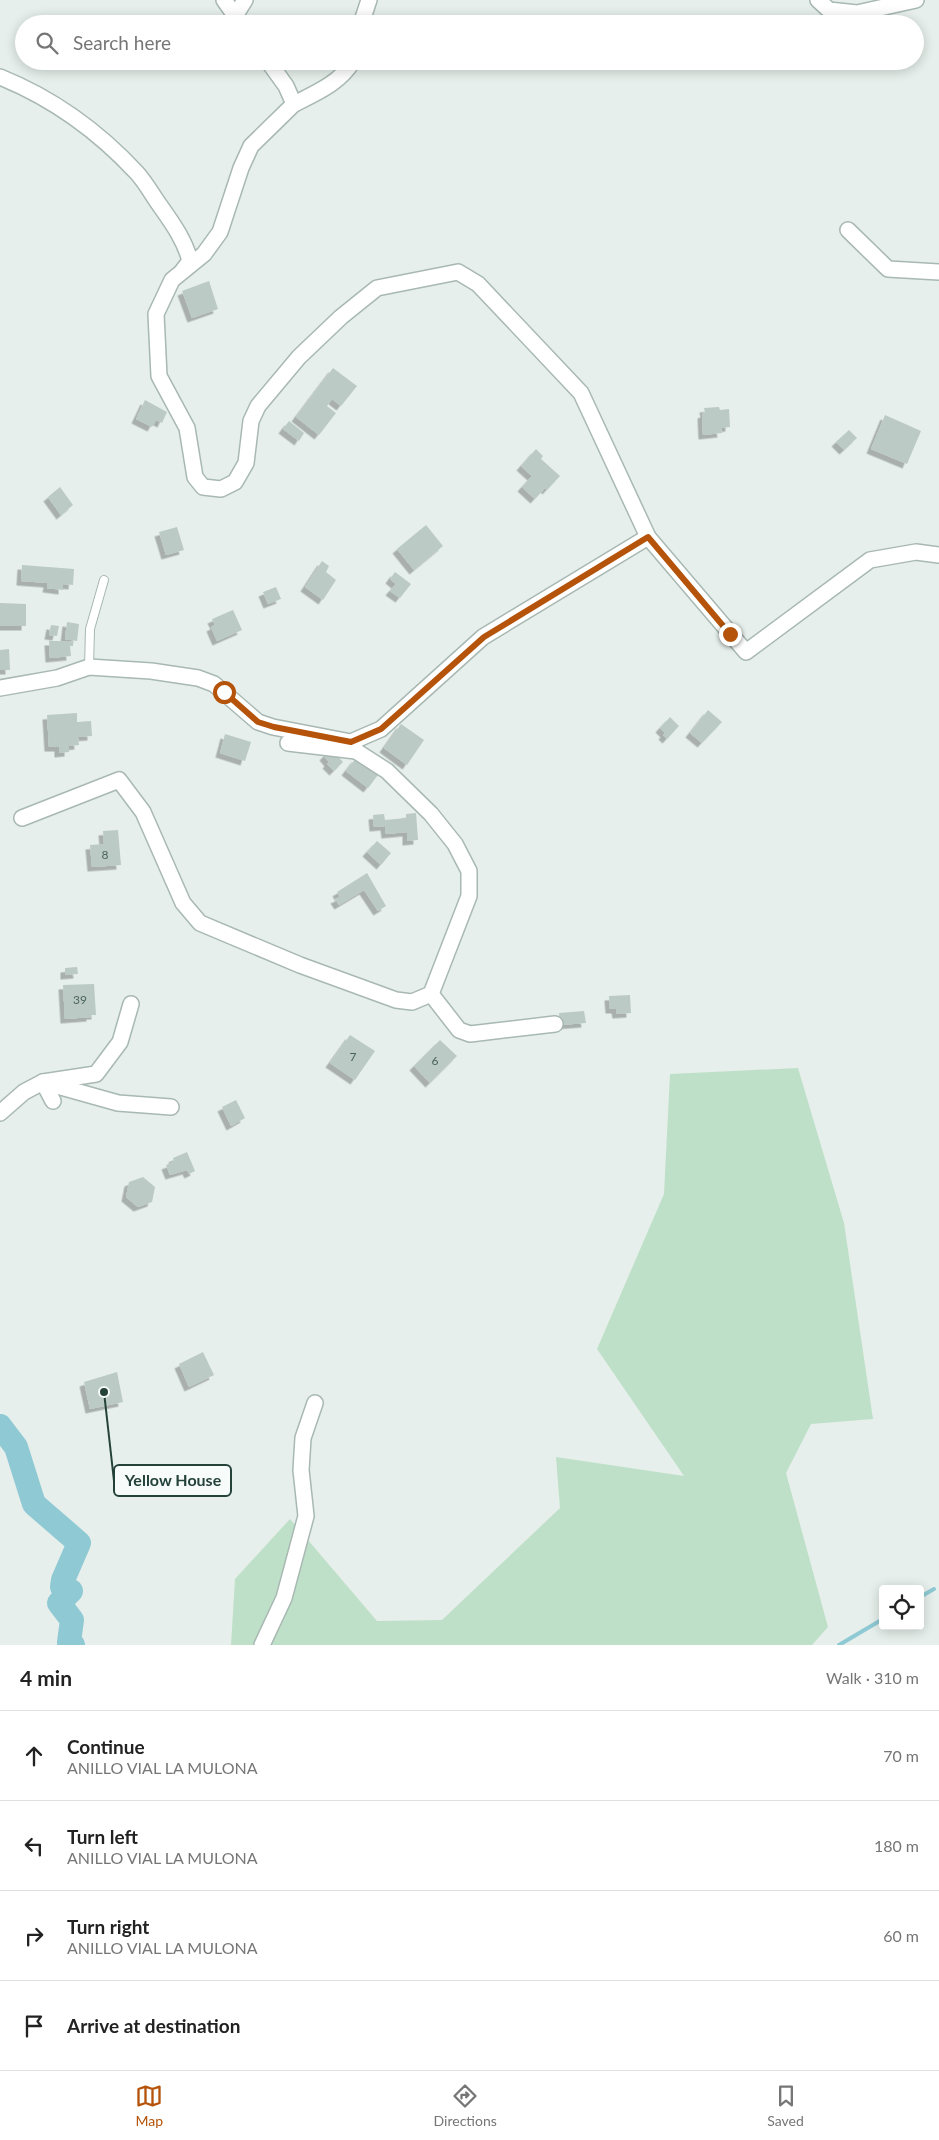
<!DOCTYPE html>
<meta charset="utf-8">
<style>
:root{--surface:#fff;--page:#f2f2f2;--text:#222;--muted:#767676;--line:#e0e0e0;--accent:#b45309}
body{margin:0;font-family:Lato,sans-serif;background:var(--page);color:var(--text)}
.controls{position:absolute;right:15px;bottom:15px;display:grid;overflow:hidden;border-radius:5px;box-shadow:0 2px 12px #0003}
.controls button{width:45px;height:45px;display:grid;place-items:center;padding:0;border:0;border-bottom:1px solid var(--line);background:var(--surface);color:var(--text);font:25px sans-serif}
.stop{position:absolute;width:15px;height:15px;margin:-11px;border:4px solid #b45309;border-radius:50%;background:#fff}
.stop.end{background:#b45309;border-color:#fff;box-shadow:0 1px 5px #0008}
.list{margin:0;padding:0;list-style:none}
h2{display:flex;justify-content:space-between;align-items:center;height:65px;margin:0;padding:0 20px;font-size:21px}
h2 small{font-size:16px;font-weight:400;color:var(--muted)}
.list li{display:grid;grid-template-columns:32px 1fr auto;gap:15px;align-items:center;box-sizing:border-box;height:90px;padding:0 20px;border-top:1px solid var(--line)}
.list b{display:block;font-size:19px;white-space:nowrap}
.list p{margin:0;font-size:16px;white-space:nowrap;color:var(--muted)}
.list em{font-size:16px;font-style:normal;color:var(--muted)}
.icon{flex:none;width:28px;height:28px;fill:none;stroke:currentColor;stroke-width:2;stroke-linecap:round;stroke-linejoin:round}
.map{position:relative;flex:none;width:939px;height:1645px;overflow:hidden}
.search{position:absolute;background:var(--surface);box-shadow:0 2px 12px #0003;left:15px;right:15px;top:15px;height:55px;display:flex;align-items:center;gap:12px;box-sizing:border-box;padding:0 18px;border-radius:28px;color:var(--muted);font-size:19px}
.sheet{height:425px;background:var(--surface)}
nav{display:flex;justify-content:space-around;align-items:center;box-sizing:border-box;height:70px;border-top:1px solid var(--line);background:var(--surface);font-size:14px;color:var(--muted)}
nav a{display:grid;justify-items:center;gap:2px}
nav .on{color:var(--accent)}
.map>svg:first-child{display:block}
</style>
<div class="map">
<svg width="939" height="1645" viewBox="0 0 939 1645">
<defs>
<filter id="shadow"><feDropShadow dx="-4.5" dy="4.5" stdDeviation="0" flood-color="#0004"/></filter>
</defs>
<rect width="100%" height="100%" fill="#e6efeb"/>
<!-- green -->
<polygon fill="#bfe0c8" points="798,1068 844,1223 873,1419 811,1424 786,1473 828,1627 812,1645 231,1645 235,1579 290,1519 377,1621 442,1620 560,1508 556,1457 684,1476 597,1349 664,1194 670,1074"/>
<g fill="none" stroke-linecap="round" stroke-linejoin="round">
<!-- stream -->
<g stroke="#8ec9d4" stroke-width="4">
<polyline points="920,1597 934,1589"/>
<polyline points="839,1645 883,1619"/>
</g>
<!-- river -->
<polyline stroke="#8ec9d4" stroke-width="24" points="0,1426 16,1447 34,1504 79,1543 63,1580 62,1587 71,1591 59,1603 72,1620 69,1642 73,1645"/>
</g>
<!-- building -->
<g fill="#bbcac4" filter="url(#shadow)">
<polygon points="209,281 218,309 192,318 182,291"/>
<polygon points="333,368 357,386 341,406 332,399 327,406 336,413 319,435 296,417"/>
<polygon points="145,400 167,412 162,423 156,420 152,427 136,419"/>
<polygon points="719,407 720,410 729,409 730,427 721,428 722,433 703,435 702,414 705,413 704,408"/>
<polygon points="885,415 921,431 907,464 871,449"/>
<polygon points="289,421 304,433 299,441 283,429"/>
<polygon points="849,430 857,438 844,450 836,442"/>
<polygon points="536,449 543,456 541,459 560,476 547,490 545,488 535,499 522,487 532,476 521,466"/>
<polygon points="60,487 73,505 61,515 48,497"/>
<polygon points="426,525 443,546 414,570 397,549"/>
<polygon points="177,527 184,550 166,555 159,532"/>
<polygon points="322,561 329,566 326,572 336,580 323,600 305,587"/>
<polygon points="22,565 74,569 73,585 63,584 63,590 47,588 48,583 21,581"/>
<polygon points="395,572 411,584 400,598 390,591 396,584 390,579"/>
<polygon points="276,587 281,599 268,604 263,592"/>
<polygon points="0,603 26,604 26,626 0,626"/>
<polygon points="233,610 242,630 217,641 211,627 215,625 212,619"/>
<polygon points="67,622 79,624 77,641 65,639"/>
<polygon points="51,625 59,626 57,636 49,635"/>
<polygon points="49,641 73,641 73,646 70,646 71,656 50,658"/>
<polygon points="9,649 10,670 0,670 0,650"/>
<polygon points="708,710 722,722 702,743 690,733"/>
<polygon points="77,713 77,722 91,721 92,736 78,737 79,745 69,746 69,752 59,753 59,747 49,747 47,715"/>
<polygon points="670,717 679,726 667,739 663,735 665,733 660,728"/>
<polygon points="401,724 424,740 407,765 384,748"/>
<polygon points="225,734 251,742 245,761 220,753"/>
<polygon points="331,749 343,762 334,771 327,764 329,762 324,756"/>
<polygon points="356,758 378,775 368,788 346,771"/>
<polygon points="416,813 418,840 407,841 407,832 386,834 385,826 374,827 373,815 384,814 385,820 406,818 406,814"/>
<polygon points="118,830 121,865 92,867 90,845 104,844 103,831"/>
<polygon points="377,841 391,853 381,865 367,852"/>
<polygon points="367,873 386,906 378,911 364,890 339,905 335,899 340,897 337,892"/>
<polygon points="77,967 78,974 65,975 65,968"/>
<polygon points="94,984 96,1015 91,1015 91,1017 65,1019 63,985"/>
<polygon points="630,995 631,1013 617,1014 616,1009 610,1009 609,996"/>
<polygon points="584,1011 586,1023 560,1025 559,1013"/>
<polygon points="350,1035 375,1051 355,1080 330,1063"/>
<polygon points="440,1040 457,1056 430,1083 414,1066"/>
<polygon points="236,1100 245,1118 231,1126 222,1107"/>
<polygon points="187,1152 195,1171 189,1174 187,1170 170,1175 166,1165 174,1162 173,1158"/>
<polygon points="143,1177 155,1187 152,1202 138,1207 126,1197 129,1182"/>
<polygon points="203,1352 214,1375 189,1387 179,1364"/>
<polygon points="117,1372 123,1402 90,1409 84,1382"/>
</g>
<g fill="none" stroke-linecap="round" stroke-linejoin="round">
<defs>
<polyline id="service" points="89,667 90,629 104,580"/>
<g id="minor">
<polyline points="224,0 241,24"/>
<polyline points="818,0 829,10 857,13 916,0"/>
<polyline points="235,16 245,0"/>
<polyline points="361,24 369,0"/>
<polyline points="268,61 286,86 294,104 251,146 241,168 220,232 204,254 172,280 156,314 159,376 187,428 195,477 203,487 221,489 235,482 246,463 251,421 258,406 299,357 341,317 377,288 458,272 478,284 581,393 648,537"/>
<path d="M0,77C52,98 99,132 137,173C146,183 153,196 161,207C173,224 185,241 190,261L183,270"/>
<path d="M294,104C316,93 340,83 353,61"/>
<polyline points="848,230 888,269 939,272"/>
<polyline points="288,743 356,751"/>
<polyline points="22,818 119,780 143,812 183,903 200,923 300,965 396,1000 412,1002 431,994 469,896 469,871 455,844 431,814 387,771 356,751 351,742"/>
<polyline points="431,994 459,1030 470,1034 555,1024"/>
<polyline points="53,1101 43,1082 96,1074 120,1042 131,1004"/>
<polyline points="0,1113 24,1092 43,1082 118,1103 171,1107"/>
<polyline points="262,1645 284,1598 306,1516 301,1470 303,1438 315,1403"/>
</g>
<polyline id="tertiary" points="0,688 57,678 89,667 151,671 198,678 214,684 258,722 273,727 351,742 381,729 483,637 648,537 746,652 870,560 916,552 939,555"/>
</defs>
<!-- service casing -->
<use href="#service" stroke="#a8b8b2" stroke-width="10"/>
<!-- minor casing -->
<use href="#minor" stroke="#a8b8b2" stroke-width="18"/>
<!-- tertiary casing -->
<use href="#tertiary" stroke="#a8b8b2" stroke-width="18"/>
<!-- service -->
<use href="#service" stroke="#fff" stroke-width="8"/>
<!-- minor -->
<use href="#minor" stroke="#fff" stroke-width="15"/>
<!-- tertiary -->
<use href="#tertiary" stroke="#fff" stroke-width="15"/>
</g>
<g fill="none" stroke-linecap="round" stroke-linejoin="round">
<!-- route -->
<polyline stroke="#b45309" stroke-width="6" points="224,692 258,722 274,727 351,742 381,729 484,637 648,537 730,634"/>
</g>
<g text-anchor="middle" stroke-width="5" stroke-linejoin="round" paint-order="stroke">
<!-- number labels -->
<g font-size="12" fill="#4a645c">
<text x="105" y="859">8</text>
<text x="80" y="1004">39</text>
<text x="353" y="1061">7</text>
<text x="435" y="1065">6</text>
</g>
</g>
<!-- callouts -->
<path fill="none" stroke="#24423a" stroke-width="2" d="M104 1392L114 1481"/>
<circle fill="#24423a" stroke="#f7fbf9" stroke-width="2" cx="104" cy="1392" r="5"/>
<rect fill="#f7fbf9" stroke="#24423a" stroke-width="2" x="114" y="1465" width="117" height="31" rx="5"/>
<g font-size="16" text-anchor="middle" font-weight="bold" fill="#24423a">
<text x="173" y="1486">Yellow House</text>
</g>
</svg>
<div class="controls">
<button><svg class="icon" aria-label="locate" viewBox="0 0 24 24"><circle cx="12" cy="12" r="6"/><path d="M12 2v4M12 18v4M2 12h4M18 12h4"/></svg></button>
</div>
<div class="stop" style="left:224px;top:692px"></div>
<div class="stop end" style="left:730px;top:634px"></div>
<div class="search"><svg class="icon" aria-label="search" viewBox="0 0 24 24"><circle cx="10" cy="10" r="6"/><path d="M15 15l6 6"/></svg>Search here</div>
</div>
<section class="sheet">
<h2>4 min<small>Walk · 310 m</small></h2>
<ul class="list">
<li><svg class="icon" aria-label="ahead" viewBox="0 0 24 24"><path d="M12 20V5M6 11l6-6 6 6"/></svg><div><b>Continue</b><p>ANILLO VIAL LA MULONA</p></div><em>70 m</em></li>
<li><svg class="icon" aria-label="left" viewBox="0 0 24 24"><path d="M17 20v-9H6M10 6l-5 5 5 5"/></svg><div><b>Turn left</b><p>ANILLO VIAL LA MULONA</p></div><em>180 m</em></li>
<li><svg class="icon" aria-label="right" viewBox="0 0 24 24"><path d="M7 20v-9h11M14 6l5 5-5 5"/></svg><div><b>Turn right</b><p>ANILLO VIAL LA MULONA</p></div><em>60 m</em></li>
<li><svg class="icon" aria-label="arrive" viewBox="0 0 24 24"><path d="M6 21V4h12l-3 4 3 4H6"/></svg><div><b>Arrive at destination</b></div></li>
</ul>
</section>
<nav>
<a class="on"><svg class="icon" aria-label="map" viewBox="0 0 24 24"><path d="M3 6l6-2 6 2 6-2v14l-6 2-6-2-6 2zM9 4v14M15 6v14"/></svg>Map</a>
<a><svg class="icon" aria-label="directions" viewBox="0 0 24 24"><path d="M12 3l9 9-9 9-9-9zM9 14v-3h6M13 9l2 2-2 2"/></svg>Directions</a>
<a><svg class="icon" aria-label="saved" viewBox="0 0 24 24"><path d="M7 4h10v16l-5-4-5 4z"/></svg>Saved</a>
</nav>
